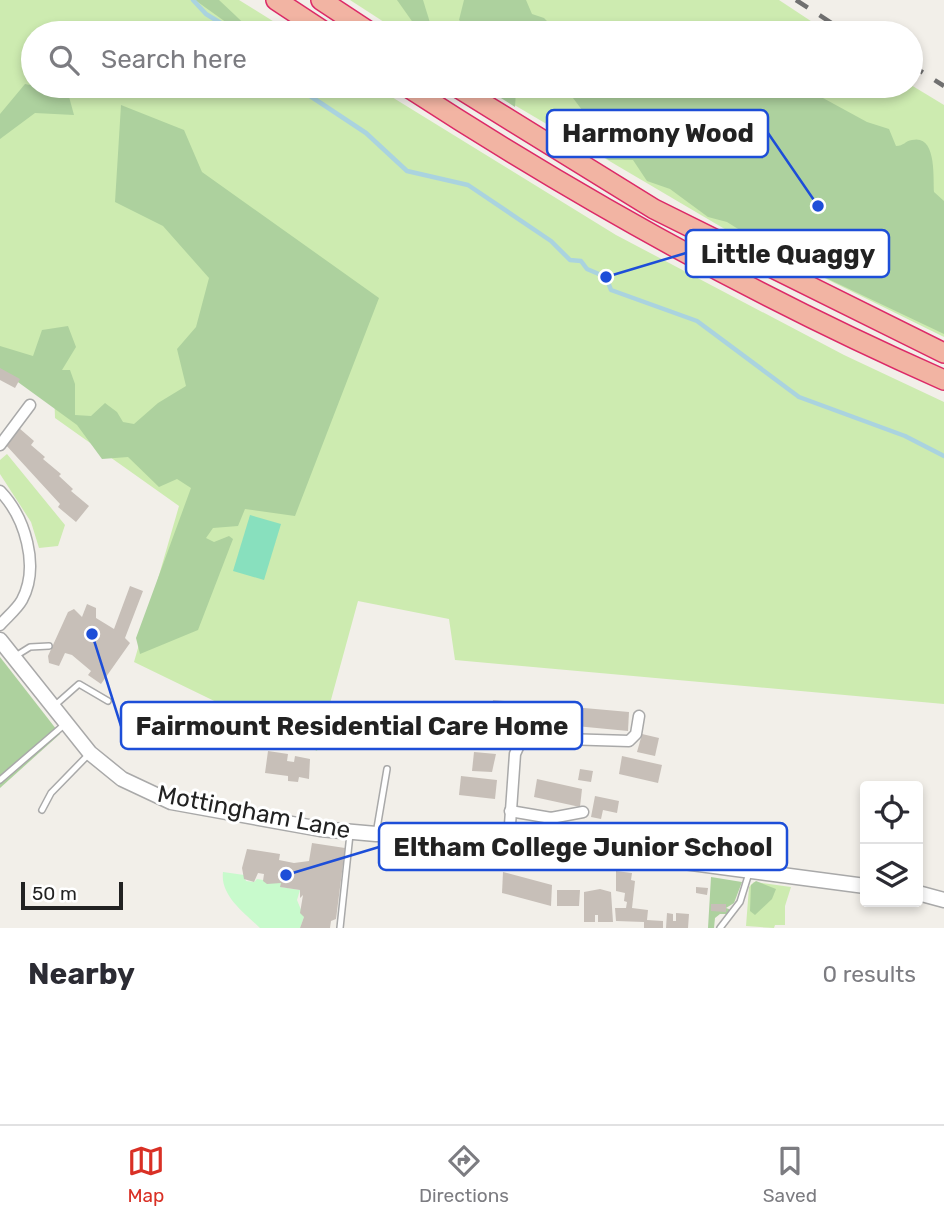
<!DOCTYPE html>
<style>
:root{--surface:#fff;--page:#f7f7f7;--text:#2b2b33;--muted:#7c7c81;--line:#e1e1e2;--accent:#d93025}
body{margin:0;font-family:Rubik,sans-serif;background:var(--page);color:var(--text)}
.controls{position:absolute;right:21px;bottom:21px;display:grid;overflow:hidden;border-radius:7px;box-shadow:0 4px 10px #0003}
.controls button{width:63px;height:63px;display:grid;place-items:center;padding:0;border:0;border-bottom:2px solid var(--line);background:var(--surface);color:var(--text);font:35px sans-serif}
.scale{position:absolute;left:21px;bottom:18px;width:102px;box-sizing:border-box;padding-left:7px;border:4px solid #222;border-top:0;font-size:19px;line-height:24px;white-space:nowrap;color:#222;-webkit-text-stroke:5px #fff;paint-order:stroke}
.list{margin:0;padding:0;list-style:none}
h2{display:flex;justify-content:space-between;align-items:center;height:91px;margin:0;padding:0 28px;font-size:30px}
h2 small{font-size:23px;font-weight:400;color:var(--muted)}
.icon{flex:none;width:38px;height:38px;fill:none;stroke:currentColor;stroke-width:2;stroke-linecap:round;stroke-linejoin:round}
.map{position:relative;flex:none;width:944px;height:928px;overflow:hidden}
.search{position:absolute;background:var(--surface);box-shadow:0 4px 10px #0003;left:21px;right:21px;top:21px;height:77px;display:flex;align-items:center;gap:18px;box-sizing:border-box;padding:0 24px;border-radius:38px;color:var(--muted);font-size:26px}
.sheet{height:196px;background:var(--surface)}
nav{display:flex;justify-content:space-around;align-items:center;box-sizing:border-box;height:98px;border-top:2px solid var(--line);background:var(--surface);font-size:19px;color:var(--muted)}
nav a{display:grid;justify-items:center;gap:4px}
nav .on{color:var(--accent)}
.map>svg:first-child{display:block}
</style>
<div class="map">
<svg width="944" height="928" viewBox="0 0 944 928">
<rect width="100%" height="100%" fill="#f2efe9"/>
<!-- grass -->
<g fill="#cdebb0">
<polygon points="0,0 239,0 292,33 33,33 33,86 374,86 616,235 844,355 944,402 944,704 455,660 449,619 358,601 317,751 134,662 179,506 55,418 54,388 0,355"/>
<polygon points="350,0 779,0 829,33 401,33"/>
<polygon points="911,85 944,105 944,337 723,228 482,86"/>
<polygon points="7,454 65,525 58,546 39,548 31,522 0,474 0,460"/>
<polygon points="754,882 791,887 785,906 785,925 775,925 774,928 746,926 749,887"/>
</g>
<!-- forest -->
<g fill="#add19e">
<polygon points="195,0 219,0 254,33 241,33"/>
<polygon points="397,0 423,0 431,26 414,24"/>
<polygon points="464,0 526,0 532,14 544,18 559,33 472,33 459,20"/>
<polygon points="25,84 68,93 74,115 35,113 0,139 0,114"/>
<polygon points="482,86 508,86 516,90 515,107"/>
<path d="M545,86H801L867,122L889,129L896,146C904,146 905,141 912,140C937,134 933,178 934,192L944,201V334L786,259L727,222L708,217L670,189L647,181L633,160H609L593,150L591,122L570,94Z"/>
<polygon points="121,105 184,130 202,172 379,298 295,516 245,509 238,526 213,528 206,538 214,542 229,536 233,539 198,630 140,654 136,638 191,488 177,479 159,487 128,457 102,459 77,425 0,369 0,346 33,356 42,330 68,326 76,347 62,370 70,370 75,384 75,415 91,416 105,403 117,412 123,422 134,424 158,403 186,386 177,349 196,327 209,278 163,226 115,202"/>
<polygon points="0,657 60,734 0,788"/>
<polygon points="711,877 742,882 734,903 726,908 729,909 729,914 720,914 715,918 714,928 708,928"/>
<polygon points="756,881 776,889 772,899 755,915 750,911 751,885"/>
</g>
<!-- park -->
<path fill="#c8facc" d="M223,872L244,875L246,881L254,882L257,879L281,883V887L300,890L297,900L304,917L300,928H260C245,913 220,896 223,872Z"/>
<!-- pitch -->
<polygon fill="#88e0be" points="250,515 281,524 264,580 233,571"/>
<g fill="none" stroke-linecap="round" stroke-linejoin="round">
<!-- stream -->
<g stroke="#aad3df" stroke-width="4.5">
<polyline points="193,0 206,14 237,33"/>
<polyline points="295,86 366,133 407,171 468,185 551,241 570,260 581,261 587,269 606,277 611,290 697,321 799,397 905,436 944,456"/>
</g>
</g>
<!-- building -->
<g fill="#c7bfb8">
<polygon points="0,368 20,379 15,388 0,380"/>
<polygon points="19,428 34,441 31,445 45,457 43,459 61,474 59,476 73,489 71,491 89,506 76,522 58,507 60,504 5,444"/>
<polygon points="130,586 143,591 125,638 130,643 101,684 88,675 91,671 72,655 65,653 59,666 49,663 48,656 68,612 74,609 82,617 87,604 96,608 96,618 114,629"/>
<polygon points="493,700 629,712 628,731 492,718"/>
<polygon points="642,734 659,738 655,756 637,752"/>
<polygon points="268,751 288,754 287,761 294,762 295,756 310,759 309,779 299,777 298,782 288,781 288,776 265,773"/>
<polygon points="474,752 496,754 492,772 472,771"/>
<polygon points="622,756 662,765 658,783 619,774"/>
<polygon points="580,769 593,771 591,782 578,780"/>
<polygon points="461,776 497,780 495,799 459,795"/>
<polygon points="537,779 582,789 580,807 534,797"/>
<polygon points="595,796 619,801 617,813 603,810 601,819 591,817"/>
<polygon points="312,843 345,848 336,919 331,921 330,928 300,928 304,917 300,913 303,895 300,898 300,890 280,887 281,883 267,884 263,881 264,874 258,873 254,882 244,879 242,868 247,849 280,854 279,860 294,863 309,861"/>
<polygon points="616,871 632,873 631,880 635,881 632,908 648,910 647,920 663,921 663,928 644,928 644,922 616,921 615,908 626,908 627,902 624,901 625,893 616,891"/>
<polygon points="503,872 552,885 551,906 502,893"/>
<polygon points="696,887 708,888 707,895 696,893"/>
<polygon points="600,889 611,892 613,922 598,922 598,915 595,915 595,922 584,922 584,892"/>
<polygon points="557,890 580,890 579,906 557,906"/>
<polygon points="711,904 726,904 726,912 711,911"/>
<polygon points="667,913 673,914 673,921 676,921 676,913 689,914 688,928 666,928"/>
</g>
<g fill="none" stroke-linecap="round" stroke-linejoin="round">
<defs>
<g id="service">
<polyline points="14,657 30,647 49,646"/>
<polyline points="53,707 79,684 108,701"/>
<polyline points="0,780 64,725"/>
<polyline points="42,810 51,793 90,753"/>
<polyline points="376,834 387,769"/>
<polyline points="340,928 350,834"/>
<polyline points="720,928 740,902 749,873"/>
</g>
<g id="minor">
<polyline points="0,445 30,405"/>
<path d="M0,491C25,517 40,566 22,600C17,609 7,617 0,625"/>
<polyline points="510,811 551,818 583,812"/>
<polyline points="509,839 515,754 520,743 531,738 629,741 636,734 639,716"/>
</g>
<g id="tertiary">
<polyline points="0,640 90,753 122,779 171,802 320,829 376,834 481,835 865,886"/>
<polyline points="918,893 944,900"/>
</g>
<g id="trunk">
<polyline points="276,0 326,33"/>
<polyline points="321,0 371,33"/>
<path d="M406,86C578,198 756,297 944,380"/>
<polyline points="455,86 654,209 944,353"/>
</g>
</defs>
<!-- service casing -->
<use href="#service" stroke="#a9a9a9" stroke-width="8"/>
<!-- minor casing -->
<use href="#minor" stroke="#a9a9a9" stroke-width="13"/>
<!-- tertiary casing -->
<use href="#tertiary" stroke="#a9a9a9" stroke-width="17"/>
<!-- trunk casing -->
<use href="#trunk" stroke="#dc2a67" stroke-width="22"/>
<!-- service -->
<use href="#service" stroke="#fff" stroke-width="5"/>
<!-- minor -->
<use href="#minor" stroke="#fff" stroke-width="10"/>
<!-- tertiary -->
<use href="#tertiary" stroke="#fff" stroke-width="14"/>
<!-- trunk -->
<use href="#trunk" stroke="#f2b4a3" stroke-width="19"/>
<!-- rail -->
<g stroke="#707070" stroke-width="4.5" stroke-dasharray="14 14" stroke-linecap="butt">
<polyline points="796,0 847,33"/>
<polyline points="911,65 944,86"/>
</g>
</g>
<g text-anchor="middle" stroke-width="6" stroke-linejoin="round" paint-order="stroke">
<!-- street labels -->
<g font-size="24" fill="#222" stroke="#fff">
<text transform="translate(254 812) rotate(11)" y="8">Mottingham Lane</text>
</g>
</g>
<!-- callouts -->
<path fill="none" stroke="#1d4ed8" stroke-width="2.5" d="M818 206L768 133M606 277L686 253M92 634L121 726M286 875L379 847"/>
<g fill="#1d4ed8" stroke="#fff" stroke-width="2.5">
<circle cx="818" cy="206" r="7"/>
<circle cx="606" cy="277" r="7"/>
<circle cx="92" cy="634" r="7"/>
<circle cx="286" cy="875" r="7"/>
</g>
<g fill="#fff" stroke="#1d4ed8" stroke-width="2.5">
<rect x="547" y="110" width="221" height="47" rx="7"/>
<rect x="686" y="230" width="203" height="47" rx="7"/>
<rect x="121" y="702" width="461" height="47" rx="7"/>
<rect x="379" y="823" width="408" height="47" rx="7"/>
</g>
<g font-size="26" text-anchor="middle" font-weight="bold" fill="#222">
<text x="658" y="142">Harmony Wood</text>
<text x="788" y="263">Little Quaggy</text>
<text x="352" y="735">Fairmount Residential Care Home</text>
<text x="583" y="856">Eltham College Junior School</text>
</g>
</svg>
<div class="controls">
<button><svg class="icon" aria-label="locate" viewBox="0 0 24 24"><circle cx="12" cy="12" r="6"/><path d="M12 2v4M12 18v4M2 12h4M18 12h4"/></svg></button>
<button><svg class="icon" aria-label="layers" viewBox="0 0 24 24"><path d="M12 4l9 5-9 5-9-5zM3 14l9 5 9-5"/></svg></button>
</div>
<div class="scale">50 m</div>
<div class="search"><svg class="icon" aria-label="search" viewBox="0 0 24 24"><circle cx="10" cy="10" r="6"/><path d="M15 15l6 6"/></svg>Search here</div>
</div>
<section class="sheet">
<h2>Nearby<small>0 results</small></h2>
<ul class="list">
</ul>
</section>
<nav>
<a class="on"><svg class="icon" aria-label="map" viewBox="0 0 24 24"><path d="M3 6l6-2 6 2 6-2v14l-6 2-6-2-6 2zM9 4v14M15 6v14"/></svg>Map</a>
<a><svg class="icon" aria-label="directions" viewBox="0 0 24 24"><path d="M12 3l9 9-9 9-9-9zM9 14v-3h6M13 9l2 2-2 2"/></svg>Directions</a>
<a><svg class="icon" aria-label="saved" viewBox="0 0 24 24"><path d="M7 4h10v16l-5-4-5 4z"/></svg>Saved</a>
</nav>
